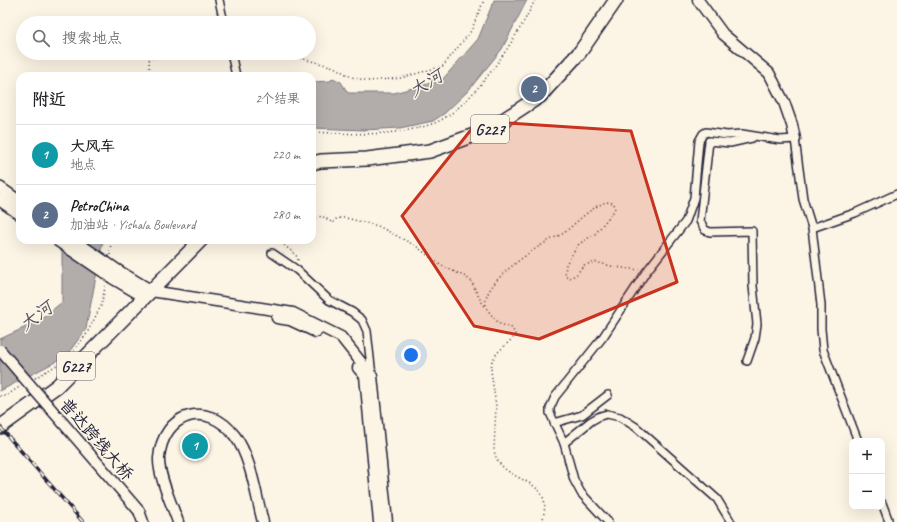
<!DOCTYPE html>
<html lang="zh">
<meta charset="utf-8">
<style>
:root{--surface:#fff;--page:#f6f6f6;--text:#202124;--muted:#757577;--line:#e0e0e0;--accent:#0b8043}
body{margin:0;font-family:Caveat,"LXGW WenKai TC",sans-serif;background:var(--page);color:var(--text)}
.controls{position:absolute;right:12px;bottom:12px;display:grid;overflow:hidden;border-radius:8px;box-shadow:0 4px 16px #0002}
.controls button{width:36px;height:36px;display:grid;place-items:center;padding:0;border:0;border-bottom:1px solid var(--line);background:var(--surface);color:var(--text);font:20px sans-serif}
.you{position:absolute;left:411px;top:355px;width:14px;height:14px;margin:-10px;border:3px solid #fff;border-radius:50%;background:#1a73e8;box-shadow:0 0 0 6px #1a73e833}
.badge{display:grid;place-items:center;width:26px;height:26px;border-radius:50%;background:var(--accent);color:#fff;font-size:13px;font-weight:700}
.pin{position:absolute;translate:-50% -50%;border:2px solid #fff;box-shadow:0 1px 4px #0006}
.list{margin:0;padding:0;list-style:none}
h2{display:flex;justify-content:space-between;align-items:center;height:52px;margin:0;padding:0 16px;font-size:17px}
h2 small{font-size:13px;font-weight:400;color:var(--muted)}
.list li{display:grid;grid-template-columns:26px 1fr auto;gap:12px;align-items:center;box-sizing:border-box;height:60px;padding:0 16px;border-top:1px solid var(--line)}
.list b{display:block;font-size:15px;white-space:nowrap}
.list p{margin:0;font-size:13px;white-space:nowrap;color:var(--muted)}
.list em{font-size:13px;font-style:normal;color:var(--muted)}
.icon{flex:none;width:22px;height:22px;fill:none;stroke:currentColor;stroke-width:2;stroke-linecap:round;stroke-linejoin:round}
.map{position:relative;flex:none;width:897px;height:522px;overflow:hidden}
.search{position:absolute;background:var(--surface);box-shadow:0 4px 16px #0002;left:16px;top:16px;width:300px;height:44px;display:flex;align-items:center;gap:10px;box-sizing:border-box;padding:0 14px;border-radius:22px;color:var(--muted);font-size:15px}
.panel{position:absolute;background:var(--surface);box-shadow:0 4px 16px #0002;left:16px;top:72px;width:300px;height:172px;border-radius:12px}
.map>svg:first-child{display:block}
</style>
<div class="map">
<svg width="897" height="522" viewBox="0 0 897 522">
<rect width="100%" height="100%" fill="#fcf5e5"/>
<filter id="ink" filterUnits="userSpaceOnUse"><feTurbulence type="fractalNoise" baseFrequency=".025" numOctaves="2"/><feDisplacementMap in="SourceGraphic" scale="8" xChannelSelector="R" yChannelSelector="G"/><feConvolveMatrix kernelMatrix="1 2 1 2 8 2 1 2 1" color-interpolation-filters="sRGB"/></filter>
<g filter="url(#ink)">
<!-- water -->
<g fill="#b2adab" stroke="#78757e">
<polygon points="494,0 527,0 502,49 468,91 445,113 433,121 400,128 364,130 312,128 312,82 330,81 333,78 341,82 348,93 394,93 442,80 478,39"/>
<polygon points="62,240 103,240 86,329 69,352 57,361 0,391 0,339 39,321 62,302"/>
</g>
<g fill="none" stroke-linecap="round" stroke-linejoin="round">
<defs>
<g id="street">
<polyline points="219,0 224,23"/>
<polyline points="231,53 236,76"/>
<polyline points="812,228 855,213 897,194"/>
<polyline points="272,253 297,270 329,300 352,312 362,320 367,331 372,376"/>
<polyline points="747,361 755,338 757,324 753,286 752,231 710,232 705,230 700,221 709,141 730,143 752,138"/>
<polyline points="554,423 582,415 608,395"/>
<polyline points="564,443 591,421 600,416 607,414 620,417 636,427 717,499 731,522"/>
<polyline points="882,503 888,519"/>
<polyline points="608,522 581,493 574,480 564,443 550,413 550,408 555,397 603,337 646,272 686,221 694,198 699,141 703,134 706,132 727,135 742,134 780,140 795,139 803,199 812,228 821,305 821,329 823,350 858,441"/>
</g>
<g id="secondary">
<polyline points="698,0 723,34 769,73 784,102 792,125 795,139"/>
<polyline points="151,291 293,313 341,337 372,376 387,522"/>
<polyline points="277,318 290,320 316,332"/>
<polyline points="358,368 365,376 379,522"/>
<polyline points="139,511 143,522"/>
<path d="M178,522C172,505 158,475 159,458C163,413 207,399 235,436C251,457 256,496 263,522"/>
</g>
<g id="primary">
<polyline points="0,188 20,202"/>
<polyline points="0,200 20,214"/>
<polyline points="118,271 151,291"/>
<polyline points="113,278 145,297"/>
</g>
<g id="highway">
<polyline points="312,163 321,161 367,159 430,151 488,130 540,96 580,52 616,0"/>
<polyline points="0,427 57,386 201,240"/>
</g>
</defs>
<!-- street casing -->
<use href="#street" stroke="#22223b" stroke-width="10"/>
<!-- secondary casing -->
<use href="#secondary" stroke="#22223b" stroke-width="13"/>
<!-- primary casing -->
<use href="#primary" stroke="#22223b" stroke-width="14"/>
<!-- highway casing -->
<use href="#highway" stroke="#22223b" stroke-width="16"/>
<!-- path -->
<g stroke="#22223b" stroke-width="1.5" stroke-dasharray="1 3" stroke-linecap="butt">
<polyline points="281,53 334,67 351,77 369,81 401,78 443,66 471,31 484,0"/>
<polyline points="150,76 149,60 165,53"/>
<path d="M312,132C352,134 394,137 432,124C471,111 518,36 535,0"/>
<path d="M312,219L322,216L333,223L337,218H346L378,226L416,246L440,265L466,277L471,281L481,301L493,317L500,324L512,328L515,334L514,337L497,353L492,361L491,371L496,406L494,450C499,480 537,476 544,500C546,507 543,515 543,522"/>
<polyline points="278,240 296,255 299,263"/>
<polyline points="110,255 111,240"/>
<path d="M486,305C482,283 531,251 548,241C553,238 559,236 564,233C577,222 590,208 606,202L614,203L615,208L613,212L596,233L579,244L566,264L565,275L569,278L576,275L584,265L595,262L615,267L639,270"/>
<polyline points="35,378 67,359 86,335 101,306 106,283"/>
<polyline points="0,396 6,396 21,386"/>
</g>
<!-- street -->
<use href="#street" stroke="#fcf5e5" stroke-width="7"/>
<!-- secondary -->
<use href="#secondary" stroke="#fcf5e5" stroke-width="10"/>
<!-- primary -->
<use href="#primary" stroke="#fcf5e5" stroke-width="11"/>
<!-- highway -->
<use href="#highway" stroke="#fcf5e5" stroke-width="13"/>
<defs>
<polyline id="rail" points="0,427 83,522"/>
</defs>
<!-- rail casing -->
<use href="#rail" stroke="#22223b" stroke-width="3.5"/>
<!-- rail -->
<use href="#rail" stroke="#fcf5e5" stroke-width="2" stroke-dasharray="6" stroke-linecap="butt"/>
<defs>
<polyline id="secondary-bridge" points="0,350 139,511"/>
<g id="primary-bridge">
<polyline points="57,240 113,278"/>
<polyline points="73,240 118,271"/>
</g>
</defs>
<!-- secondary-bridge casing -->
<use href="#secondary-bridge" stroke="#22223b" stroke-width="13" stroke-linecap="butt"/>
<!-- primary-bridge casing -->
<use href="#primary-bridge" stroke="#22223b" stroke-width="14" stroke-linecap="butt"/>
<!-- secondary-bridge -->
<use href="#secondary-bridge" stroke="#fcf5e5" stroke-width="10"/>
<!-- primary-bridge -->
<use href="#primary-bridge" stroke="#fcf5e5" stroke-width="11"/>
</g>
</g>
<!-- marked area -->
<path fill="#c8321e" fill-opacity="0.2" stroke="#c8321e" stroke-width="3" stroke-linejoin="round" d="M478,121L631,131L677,282L539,339L474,326L402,216Z"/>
<g text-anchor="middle" stroke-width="3" stroke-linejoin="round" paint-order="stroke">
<!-- shield labels -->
<g fill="#fcf5e5" stroke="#63616e" stroke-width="1">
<rect x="471" y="115" width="38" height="28" rx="3"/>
<rect x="57" y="352" width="38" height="28" rx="3"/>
</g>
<g font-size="16" font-weight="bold" fill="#22223b">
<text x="490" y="135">G227</text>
<text x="76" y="372">G227</text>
</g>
<!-- street labels -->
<g font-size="17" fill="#22223b" stroke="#fcf5e5">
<text transform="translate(97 439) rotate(49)" y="6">普达跨线大桥</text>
</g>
<!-- water labels -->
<g font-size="18" font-style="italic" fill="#545362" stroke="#fcf5e5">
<text transform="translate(426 83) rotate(-31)" y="6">大河</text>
<text transform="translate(36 316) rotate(-36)" y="6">大河</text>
</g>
</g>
</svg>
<div class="controls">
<button>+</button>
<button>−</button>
</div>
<div class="you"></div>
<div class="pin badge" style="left:195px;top:446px;background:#0f9aa8">1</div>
<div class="pin badge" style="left:534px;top:89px;background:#5c6f8a">2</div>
<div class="search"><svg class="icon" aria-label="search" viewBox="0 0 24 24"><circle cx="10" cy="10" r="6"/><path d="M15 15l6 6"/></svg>搜索地点</div>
<section class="panel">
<h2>附近<small>2个结果</small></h2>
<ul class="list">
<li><span class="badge" style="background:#0f9aa8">1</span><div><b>大风车</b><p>地点</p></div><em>220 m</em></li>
<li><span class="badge" style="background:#5c6f8a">2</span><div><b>PetroChina</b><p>加油站 · Yishala Boulevard</p></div><em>280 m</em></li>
</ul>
</section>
</div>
